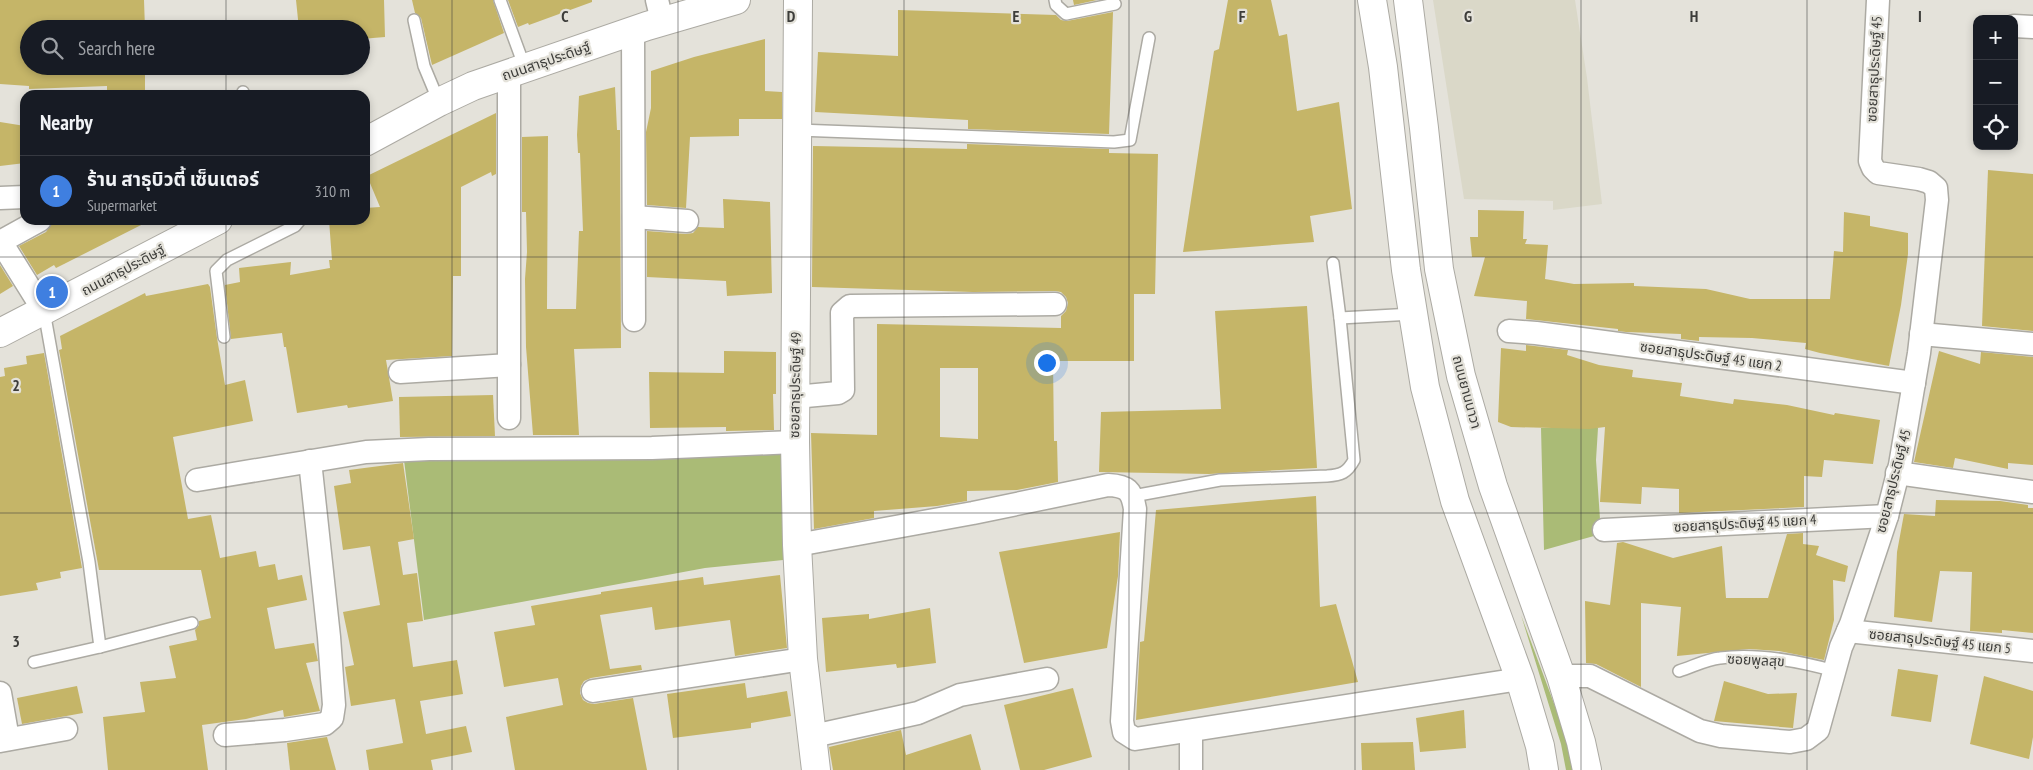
<!DOCTYPE html>
<meta charset="utf-8">
<style>
:root{--surface:#171b24;--page:#20242c;--text:#f1f3f6;--muted:#9ea1a6;--line:#363941;--accent:#0b8043}
body{margin:0;font-family:"PT Sans Narrow","Noto Sans Thai",sans-serif;background:var(--page);color:var(--text)}
.controls{position:absolute;right:15px;top:15px;display:grid;overflow:hidden;border-radius:10px;box-shadow:0 2px 8px #0003}
.controls button{width:45px;height:45px;display:grid;place-items:center;padding:0;border:0;border-bottom:1px solid var(--line);background:var(--surface);color:var(--text);font:25px sans-serif}
.you{position:absolute;left:1046px;top:362px;width:18px;height:18px;margin:-12px;border:4px solid #fff;border-radius:50%;background:#1a73e8;box-shadow:0 0 0 8px #1a73e833}
.badge{display:grid;place-items:center;width:32px;height:32px;border-radius:50%;background:var(--accent);color:#fff;font-size:16px;font-weight:700}
.pin{position:absolute;translate:-50% -50%;border:2px solid #fff;box-shadow:0 1px 5px #0006}
.list{margin:0;padding:0;list-style:none}
h2{display:flex;justify-content:space-between;align-items:center;height:65px;margin:0;padding:0 20px;font-size:21px}
h2 small{font-size:16px;font-weight:400;color:var(--muted)}
.list li{display:grid;grid-template-columns:32px 1fr auto;gap:15px;align-items:center;box-sizing:border-box;height:70px;padding:0 20px;border-top:1px solid var(--line)}
.list b{display:block;font-size:19px;white-space:nowrap}
.list p{margin:0;font-size:16px;white-space:nowrap;color:var(--muted)}
.list em{font-size:16px;font-style:normal;color:var(--muted)}
.icon{flex:none;width:28px;height:28px;fill:none;stroke:currentColor;stroke-width:2;stroke-linecap:round;stroke-linejoin:round}
.map{position:relative;flex:none;width:2033px;height:770px;overflow:hidden}
.search{position:absolute;background:var(--surface);box-shadow:0 2px 8px #0003;left:20px;top:20px;width:350px;height:55px;display:flex;align-items:center;gap:12px;box-sizing:border-box;padding:0 18px;border-radius:28px;color:var(--muted);font-size:19px}
.panel{position:absolute;background:var(--surface);box-shadow:0 2px 8px #0003;left:20px;top:90px;width:350px;height:135px;border-radius:15px}
.map>svg:first-child{display:block}
</style>
<div class="map">
<svg width="2033" height="770" viewBox="0 0 2033 770">
<rect width="100%" height="100%" fill="#e4e2da"/>
<!-- built -->
<polygon fill="#dad8c8" points="1433,0 1575,0 1587,78 1602,204 1553,210 1553,201 1464,199"/>
<!-- green -->
<g fill="#aabb76">
<polygon points="1541,428 1598,428 1596,460 1601,534 1544,550"/>
<polygon points="782,450 783,560 705,568 424,620 404,460"/>
<polygon points="1521,615 1568,741 1576,770 1566,770 1561,744"/>
</g>
<!-- building -->
<g fill="#c5b568" fill-rule="evenodd">
<polygon points="0,0 144,0 145,29 29,29 29,66 145,66 145,95 107,95 107,86 29,89 29,86 0,84"/>
<polygon points="296,0 384,0 385,37 361,39 361,29 299,29"/>
<polygon points="412,0 493,0 504,33 432,65 421,18 415,13"/>
<polygon points="508,0 592,0 592,2 529,25 528,23 518,27"/>
<polygon points="1073,0 1097,0 1074,5"/>
<polygon points="1228,0 1271,0 1279,36 1287,34 1297,111 1339,102 1352,209 1310,216 1314,242 1183,252 1214,51 1219,49"/>
<polygon points="898,10 1056,15 1061,20 1067,21 1113,12 1109,134 968,129 968,120 815,112 818,52 898,56"/>
<polygon points="765,39 765,91 782,92 782,119 739,119 739,136 690,137 686,208 647,205 646,132 651,108 651,71 694,57"/>
<polygon points="615,87 617,130 620,130 621,348 574,349 579,435 533,435 526,347 525,279 527,252 526,212 522,212 522,137 548,136 547,309 576,309 579,231 583,231 580,153 578,153 577,135 579,96"/>
<polygon points="496,113 496,174 492,176 491,172 461,187 461,276 453,276 452,356 386,360 393,401 348,408 347,405 297,413 286,347 284,347 282,333 231,339 225,285 240,282 239,268 291,262 290,275 330,268 329,260 332,260 329,220 365,220 365,208 380,207 367,176"/>
<polygon points="0,122 25,126 25,163 0,166"/>
<path d="M967,144L1109,149V153L1158,154L1155,294H1134V361H1053L1054,441H1057L1058,482L1017,490L967,491V501L937,506L874,511V518L814,529L811,433L877,435V324L1061,328V316L1066,311L1068,303L1066,297L1061,292L1055,291L973,292L812,287L813,146L967,149ZM940,368H978V439L940,437Z"/>
<polygon points="1988,170 2033,174 2033,331 1982,326"/>
<polygon points="723,199 770,202 772,293 727,296 726,281 647,277 647,231 686,234 693,233 698,227 724,228"/>
<polygon points="1478,210 1524,211 1523,239 1527,239 1525,244 1548,245 1545,279 1574,284 1634,283 1634,286 1706,289 1750,299 1830,299 1834,251 1843,252 1844,212 1870,216 1870,226 1908,233 1908,254 1901,305 1889,366 1820,353 1805,349 1806,343 1752,338 1699,337 1699,341 1681,339 1681,334 1626,332 1618,331 1618,329 1526,319 1527,301 1474,296 1485,257 1472,257 1470,237 1478,237"/>
<polygon points="57,220 151,220 66,263 56,268 54,265 37,275 19,246 46,232 53,222"/>
<polygon points="0,265 13,286 0,294"/>
<polygon points="208,284 210,287 217,338 225,385 245,380 253,421 173,437 188,519 211,515 220,558 256,551 259,567 275,564 278,580 302,575 307,600 267,608 275,649 314,643 318,661 306,663 320,711 284,717 283,710 246,719 202,725 208,770 108,770 103,717 145,712 140,682 176,678 169,646 197,640 195,630 199,625 199,621 211,618 201,570 99,570 59,350 62,349 60,336 145,293 146,296"/>
<polygon points="1307,306 1317,468 1209,474 1099,472 1101,412 1221,409 1215,311"/>
<polygon points="1526,345 1568,350 1567,355 1599,365 1633,370 1632,377 1682,383 1680,396 1733,404 1734,399 1787,405 1834,415 1835,413 1880,420 1873,464 1824,460 1822,477 1804,476 1804,507 1679,513 1679,489 1642,487 1641,504 1600,502 1605,427 1589,429 1511,427 1498,422 1501,348 1526,351"/>
<polygon points="724,351 776,352 776,394 773,394 774,430 726,431 726,427 650,428 649,372 724,373"/>
<polygon points="1939,351 1980,364 1981,352 2033,357 2033,465 2008,463 2008,469 1955,458 1953,468 1914,462"/>
<polygon points="44,353 82,568 60,572 61,578 36,583 38,590 0,596 0,377 5,376 4,368 27,364 26,356"/>
<polygon points="493,395 495,436 400,437 399,397"/>
<polygon points="403,463 414,539 398,542 403,575 417,573 423,621 407,623 413,667 457,660 463,694 420,701 426,734 466,726 472,752 431,760 433,770 369,770 366,750 403,743 395,699 351,706 345,667 354,665 343,612 380,605 370,546 343,550 334,486 351,483 349,470"/>
<polygon points="1316,496 1320,607 1336,604 1358,682 1136,720 1140,642 1144,641 1156,510"/>
<polygon points="1936,500 2000,501 2028,505 2028,508 2033,508 2033,633 2002,630 2002,633 1970,631 1972,572 1940,571 1932,622 1894,617 1897,552 1904,514 1935,516"/>
<polygon points="1120,532 1118,576 1107,648 1024,663 999,552"/>
<polygon points="1803,533 1803,544 1819,546 1816,555 1848,566 1845,582 1833,580 1834,620 1824,660 1779,651 1749,649 1677,656 1681,607 1641,603 1641,687 1596,664 1586,663 1585,601 1610,605 1617,543 1623,542 1673,558 1722,546 1726,598 1768,598 1787,534"/>
<polygon points="780,575 787,648 735,656 730,620 655,630 652,607 600,615 610,669 641,665 642,670 591,678 584,681 581,686 580,693 583,700 588,703 594,704 633,698 647,770 515,770 506,717 563,705 558,678 504,687 494,632 535,625 531,606 601,594 601,592 703,577 704,585"/>
<polygon points="930,608 936,663 897,668 896,664 826,672 822,618 869,614 869,619"/>
<polygon points="1898,669 1938,675 1931,722 1891,716"/>
<polygon points="1984,676 2033,691 2033,737 2029,759 1970,744"/>
<polygon points="1724,681 1768,694 1797,693 1793,728 1714,721"/>
<polygon points="745,683 747,698 787,691 791,716 751,723 751,728 673,738 667,694"/>
<polygon points="77,686 83,713 22,724 17,698"/>
<polygon points="1073,688 1092,757 1044,770 1020,770 1004,705"/>
<polygon points="1464,710 1466,748 1420,752 1416,718"/>
<polygon points="901,730 906,755 971,734 981,770 833,770 829,747"/>
<polygon points="327,737 336,770 290,770 287,743"/>
<polygon points="1413,742 1415,770 1362,770 1361,743"/>
</g>
<g fill="none" stroke-linecap="round" stroke-linejoin="round">
<defs>
<g id="service">
<polyline points="500,0 525,68"/>
<polyline points="1055,0 1056,5 1066,14 1115,4"/>
<polyline points="414,20 424,66 439,102"/>
<polyline points="243,92 244,95"/>
<polyline points="798,130 1114,142 1130,140 1149,38"/>
<polyline points="44,311 89,562 100,647"/>
<polyline points="1340,318 1413,314"/>
<polyline points="224,337 216,271 227,260 295,226 300,220"/>
<path d="M1133,496L1220,480L1327,476C1341,475 1347,473 1354,460L1340,318L1333,263"/>
<polyline points="34,662 100,647 192,623"/>
<path d="M1679,671C1692,667 1707,659 1720,658C1757,653 1799,661 1835,671"/>
</g>
<g id="minor">
<polyline points="657,0 662,21"/>
<polyline points="2014,26 2033,27"/>
<polyline points="633,31 634,320"/>
<polyline points="0,198 25,197"/>
<polyline points="634,217 687,221"/>
<polyline points="0,242 40,220"/>
<polyline points="1,242 44,311"/>
<polyline points="1509,331 1536,333 1914,383"/>
<polyline points="1921,334 2033,344"/>
<polyline points="400,372 509,365"/>
<polyline points="795,397 838,393 843,390 842,313 850,306 1055,304"/>
<polyline points="509,418 509,73"/>
<polyline points="1897,473 2033,492"/>
<polyline points="197,480 366,452 429,449 652,448 795,442"/>
<polyline points="1604,530 1887,516"/>
<path d="M797,545L973,513L1108,485C1127,486 1132,490 1135,509L1122,721L1124,732L1135,739L1520,679"/>
<polyline points="1848,631 2033,651"/>
<polyline points="1561,676 1590,676 1700,731 1721,736 1790,742 1806,739 1818,730 1841,647 1851,624 1887,516 1900,465 1919,353 1937,200 1936,188 1929,182 1919,179 1878,173 1873,168 1870,161 1878,0"/>
<polyline points="593,691 803,659"/>
<polyline points="0,693 8,739"/>
<polyline points="1191,731 1191,770"/>
<polyline points="225,735 285,730 325,724 332,718 334,705 329,637 310,461"/>
<polyline points="813,736 918,713 960,695 1047,679"/>
<polyline points="0,741 66,729"/>
</g>
<polyline id="tertiary" points="798,0 795,442 797,545 803,659 816,770"/>
<g id="secondary">
<polyline points="1372,0 1383,67 1406,270 1425,387 1455,501 1520,679 1540,746 1544,770"/>
<polyline points="1408,0 1424,128 1439,269 1461,376 1493,486 1561,676 1581,742 1587,770"/>
<polyline points="365,142 439,102 473,86 647,26 736,0"/>
<polyline points="0,333 218,220"/>
</g>
</defs>
<!-- service casing -->
<use href="#service" stroke="#acaaa3" stroke-width="14"/>
<!-- minor casing -->
<use href="#minor" stroke="#acaaa3" stroke-width="25"/>
<!-- tertiary casing -->
<use href="#tertiary" stroke="#acaaa3" stroke-width="30"/>
<!-- secondary casing -->
<use href="#secondary" stroke="#acaaa3" stroke-width="30"/>
<!-- service -->
<use href="#service" stroke="#fff" stroke-width="11"/>
<!-- minor -->
<use href="#minor" stroke="#fff" stroke-width="22"/>
<!-- tertiary -->
<use href="#tertiary" stroke="#fff" stroke-width="28"/>
<!-- secondary -->
<use href="#secondary" stroke="#fff" stroke-width="28"/>
</g>
<!-- grid -->
<path fill="none" stroke="#3d3d3a" stroke-width="1" stroke-opacity="0.55" d="M226,0V29M452,0V770M678,0V770M904,0V770M1129,0V770M1355,0V770M1581,0V770M1807,0V770M226,66V95M226,220V770M0,257H2033M0,513H2033"/>
<g text-anchor="middle" stroke-width="4.5" stroke-linejoin="round" paint-order="stroke">
<!-- street labels -->
<g font-size="14" fill="#3d3d3a" stroke="#e4e2da">
<text transform="translate(546 61) rotate(-19)" y="5">ถนนสาธุประดิษฐ์</text>
<text transform="translate(1874 69) rotate(-87)" y="5">ซอยสาธุประดิษฐ์ 45</text>
<text transform="translate(123 270) rotate(-28)" y="5">ถนนสาธุประดิษฐ์</text>
<text transform="translate(1711 356) rotate(8)" y="5">ซอยสาธุประดิษฐ์ 45 แยก 2</text>
<text transform="translate(795 385) rotate(-89)" y="5">ซอยสาธุประดิษฐ์ 49</text>
<text transform="translate(1467 392) rotate(75)" y="5">ถนนยานนาวา</text>
<text transform="translate(1893 481) rotate(-76)" y="5">ซอยสาธุประดิษฐ์ 45</text>
<text transform="translate(1745 523) rotate(-3)" y="5">ซอยสาธุประดิษฐ์ 45 แยก 4</text>
<text transform="translate(1940 641) rotate(6)" y="5">ซอยสาธุประดิษฐ์ 45 แยก 5</text>
<text transform="translate(1756 660) rotate(3)" y="5">ซอยพูลสุข</text>
</g>
</g>
<g font-size="16" text-anchor="middle" font-weight="bold" fill="#3d3d3a" stroke="#e4e2da" stroke-width="4.5" stroke-linejoin="round" paint-order="stroke">
<text x="565" y="22">C</text>
<text x="791" y="22">D</text>
<text x="1016" y="22">E</text>
<text x="1242" y="22">F</text>
<text x="1468" y="22">G</text>
<text x="1694" y="22">H</text>
<text x="1920" y="22">I</text>
<text x="16" y="391">2</text>
<text x="16" y="647">3</text>
</g>
</svg>
<div class="controls">
<button>+</button>
<button>−</button>
<button><svg class="icon" aria-label="locate" viewBox="0 0 24 24"><circle cx="12" cy="12" r="6"/><path d="M12 2v4M12 18v4M2 12h4M18 12h4"/></svg></button>
</div>
<div class="you"></div>
<div class="pin badge" style="left:52px;top:292px;background:#3f7fe0">1</div>
<div class="search"><svg class="icon" aria-label="search" viewBox="0 0 24 24"><circle cx="10" cy="10" r="6"/><path d="M15 15l6 6"/></svg>Search here</div>
<section class="panel">
<h2>Nearby<small></small></h2>
<ul class="list">
<li><span class="badge" style="background:#3f7fe0">1</span><div><b>ร้าน สาธุบิวตี้ เซ็นเตอร์</b><p>Supermarket</p></div><em>310 m</em></li>
</ul>
</section>
</div>
